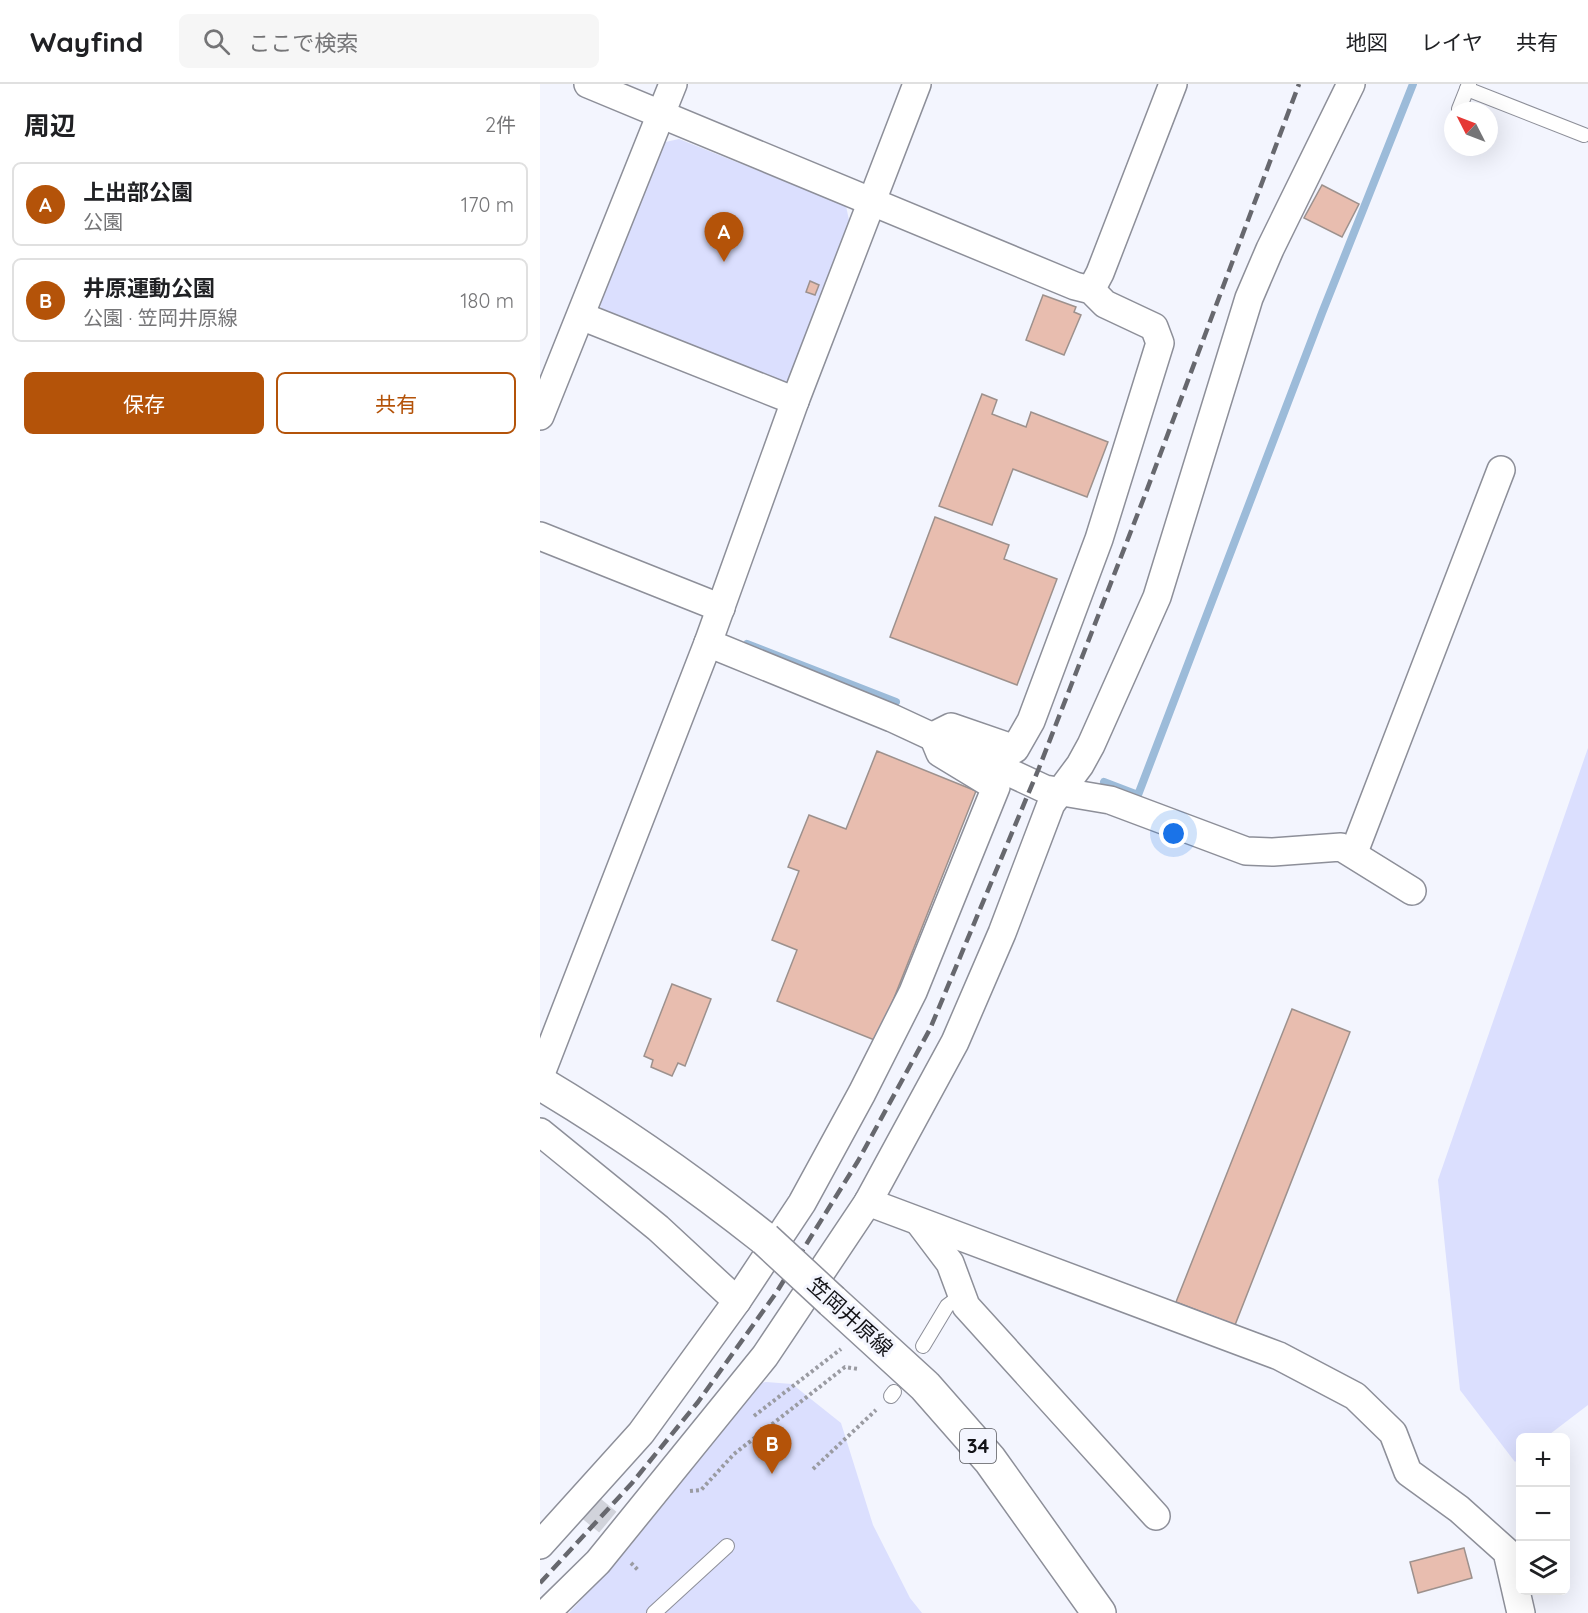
<!DOCTYPE html>
<html lang="ja">
<meta charset="utf-8">
<style>
:root{--surface:#fff;--page:#f6f6f6;--text:#202124;--muted:#757577;--line:#e0e0e0;--accent:#b45309}
body{margin:0;font-family:Quicksand,"Noto Sans JP",sans-serif;background:var(--page);color:var(--text)}
.controls{position:absolute;right:18px;bottom:18px;display:grid;overflow:hidden;border-radius:9px;box-shadow:0 6px 24px #0002}
.controls button{width:54px;height:54px;display:grid;place-items:center;padding:0;border:0;border-bottom:2px solid var(--line);background:var(--surface);color:var(--text);font:30px sans-serif}
.compass{position:absolute;left:904px;top:18px;width:54px;height:54px;border-radius:50%;background:var(--surface);box-shadow:0 6px 24px #0002;rotate:312deg}
.you{position:absolute;left:634px;top:750px;width:21px;height:21px;margin:-15px;border:4px solid #fff;border-radius:50%;background:#1a73e8;box-shadow:0 0 0 9px #1a73e833}
.badge{display:grid;place-items:center;width:39px;height:39px;border-radius:50%;background:var(--accent);color:#fff;font-size:20px;font-weight:700}
.pin{position:absolute;translate:-50% -50px;filter:drop-shadow(0 2px 3px #0008)}
.pin::after{content:'';position:absolute;top:32px;width:21px;height:18px;background:inherit;clip-path:polygon(0 0,100% 0,50% 100%)}
.list{margin:0;padding:0;list-style:none}
h2{display:flex;justify-content:space-between;align-items:center;height:78px;margin:0;padding:0 24px;font-size:26px}
h2 small{font-size:20px;font-weight:400;color:var(--muted)}
.list li{display:grid;grid-template-columns:39px 1fr auto;gap:18px;align-items:center;box-sizing:border-box;height:84px;margin:0 12px 12px;padding:0 12px;border:2px solid var(--line);border-radius:9px}
.list b{display:block;font-size:22px;white-space:nowrap}
.list p{margin:0;font-size:20px;white-space:nowrap;color:var(--muted)}
.list em{font-size:20px;font-style:normal;color:var(--muted)}
.actions{display:flex;gap:12px;padding:18px 24px}
.actions a{flex:1;padding:14px 0;border:2px solid var(--accent);border-radius:9px;text-align:center;font-size:21px;color:var(--accent)}
.actions .main{background:var(--accent);color:#fff}
.icon{flex:none;width:33px;height:33px;fill:none;stroke:currentColor;stroke-width:2;stroke-linecap:round;stroke-linejoin:round}
.map{position:relative;flex:none;width:1048px;height:1529px;overflow:hidden}
header{display:flex;align-items:center;gap:36px;box-sizing:border-box;height:84px;padding:0 30px;background:var(--surface);border-bottom:2px solid var(--line)}
header strong{font-size:28px}
nav{display:flex;gap:33px;margin-inline-start:auto;font-size:21px}
.search{width:420px;height:54px;background:var(--page);display:flex;align-items:center;gap:15px;box-sizing:border-box;padding:0 21px;border-radius:9px;color:var(--muted);font-size:22px}
main{display:flex}
aside{flex:1;background:var(--surface)}
.map>svg:first-child{display:block}
</style>
<header>
<strong>Wayfind</strong>
<div class="search"><svg class="icon" aria-label="search" viewBox="0 0 24 24"><circle cx="10" cy="10" r="6"/><path d="M15 15l6 6"/></svg>ここで検索</div>
<nav><a>地図</a><a>レイヤ</a><a>共有</a></nav>
</header>
<main>
<aside>
<h2>周辺<small>2件</small></h2>
<ul class="list">
<li><span class="badge">A</span><div><b>上出部公園</b><p>公園</p></div><em>170 m</em></li>
<li><span class="badge">B</span><div><b>井原運動公園</b><p>公園 · 笠岡井原線</p></div><em>180 m</em></li>
</ul>
<div class="actions"><a class="main">保存</a><a>共有</a></div>
</aside>
<div class="map">
<svg width="1048" height="1529" viewBox="0 0 1048 1529">
<rect width="100%" height="100%" fill="#f3f5fe"/>
<!-- green -->
<g fill="#dbdffe">
<polygon points="139,55 306,122 309,136 248,296 238,302 64,232 59,219 121,59"/>
<polygon points="1048,664 1048,1321 1006,1353 981,1354 980,1373 975,1378 920,1306 898,1096"/>
<polygon points="226,1298 252,1300 301,1339 333,1441 370,1514 382,1529 29,1529 86,1467 215,1307 214,1300"/>
</g>
<g fill="none" stroke-linecap="round" stroke-linejoin="round">
<!-- stream -->
<g stroke="#9cbbd9" stroke-width="8">
<polyline points="207,560 356,618"/>
<polyline points="564,698 598,711 782,229 873,0"/>
</g>
</g>
<!-- building -->
<g fill="#e8bdaf" stroke="#9d918d" stroke-width="1.5">
<polygon points="782,101 819,120 802,153 764,134"/>
<polygon points="270,197 279,201 275,211 266,208"/>
<polygon points="503,211 536,223 534,228 541,231 524,271 486,256"/>
<polygon points="442,310 457,316 452,330 486,343 491,328 568,358 547,413 473,385 452,441 399,422"/>
<polygon points="395,433 469,461 464,475 517,495 477,601 350,553"/>
<polygon points="337,667 436,707 337,957 237,917 257,866 232,856 259,787 248,783 269,731 306,745"/>
<polygon points="132,900 171,915 145,982 138,979 132,992 111,983 113,976 104,972"/>
<polygon points="752,925 810,948 695,1241 636,1218"/>
<polygon points="924,1464 932,1494 878,1509 870,1478"/>
</g>
<g fill="none" stroke-linecap="round" stroke-linejoin="round">
<!-- minor-tunnel -->
<polyline stroke="#d1d3db" stroke-width="27" stroke-dasharray="27 14" stroke-linecap="butt" points="47,1421 76,1445"/>
<defs>
<g id="service">
<polyline points="927,5 1044,51"/>
<polyline points="919,25 929,0"/>
<polyline points="383,1262 407,1222 423,1210"/>
<polyline points="351,1312 354,1308"/>
<polyline points="114,1529 187,1462"/>
</g>
<g id="minor">
<polyline points="551,206 560,189 633,0"/>
<polyline points="41,232 255,317"/>
<polyline points="0,332 133,0"/>
<polyline points="0,452 181,524"/>
<polyline points="168,559 352,634 505,705 570,716 706,767 733,768 801,763 872,807"/>
<polyline points="814,768 961,386"/>
<polyline points="0,992 168,559 255,317 377,0"/>
<polyline points="0,1048 118,1144 197,1217"/>
<polyline points="328,1118 739,1272 815,1312 853,1349 868,1388 919,1425 967,1468 981,1529"/>
<polyline points="379,1138 410,1179 426,1222 616,1432"/>
<polyline points="0,1461 101,1349 197,1217 262,1119 322,1009 373,908 456,703 400,669 393,652 411,643 475,665 491,637 559,455 620,259 614,243 565,220 551,206 535,202 48,0"/>
<polyline points="6,1529 58,1478 225,1272 328,1118 415,958 462,849 511,720 540,681 551,661 617,513 709,214 730,165 811,0"/>
</g>
<g id="primary">
<path d="M0,999C79,1046 153,1098 225,1155"/>
<polyline points="292,1217 385,1302 450,1376 559,1529"/>
</g>
</defs>
<!-- service casing -->
<use href="#service" stroke="#8d8f99" stroke-width="16"/>
<!-- minor casing -->
<use href="#minor" stroke="#8d8f99" stroke-width="30"/>
<!-- primary casing -->
<use href="#primary" stroke="#8d8f99" stroke-width="36"/>
<!-- path -->
<g stroke="#9a9ba2" stroke-width="4" stroke-dasharray="3 3" stroke-linecap="butt">
<polyline points="214,1332 301,1265"/>
<polyline points="273,1385 336,1326"/>
<polyline points="150,1407 161,1406 194,1370 305,1283 318,1285"/>
<polyline points="91,1479 99,1487"/>
</g>
<!-- service -->
<use href="#service" stroke="#fff" stroke-width="14"/>
<!-- minor -->
<use href="#minor" stroke="#fff" stroke-width="27"/>
<!-- primary -->
<use href="#primary" stroke="#fff" stroke-width="33"/>
<!-- rail -->
<polyline stroke="#67686e" stroke-width="4.5" stroke-dasharray="12 6" stroke-linecap="butt" points="0,1499 92,1399 158,1318 236,1209 318,1077 390,945 499,684 605,411 759,0"/>
<defs>
<polyline id="primary-bridge" points="225,1155 292,1217"/>
</defs>
<!-- primary-bridge casing -->
<use href="#primary-bridge" stroke="#8d8f99" stroke-width="36" stroke-linecap="butt"/>
<!-- primary-bridge -->
<use href="#primary-bridge" stroke="#fff" stroke-width="33"/>
</g>
<g text-anchor="middle" stroke-width="6" stroke-linejoin="round" paint-order="stroke">
<!-- shield labels -->
<rect fill="#f3f5fe" stroke="#56575c" stroke-width="1.5" x="420" y="1345" width="36" height="34" rx="4.5"/>
<g font-size="20" font-weight="bold" fill="#131317">
<text x="438" y="1369">34</text>
</g>
<!-- street labels -->
<g font-size="21" fill="#131317" stroke="#f3f5fe">
<text transform="translate(310 1233) rotate(42)" y="7">笠岡井原線</text>
</g>
</g>
</svg>
<div class="controls">
<button>+</button>
<button>−</button>
<button><svg class="icon" aria-label="layers" viewBox="0 0 24 24"><path d="M12 4l9 5-9 5-9-5zM3 14l9 5 9-5"/></svg></button>
</div>
<svg class="compass" viewBox="-18 -18 36 36"><path d="M0-13l5 13h-10z" fill="#e53935"/><path d="M0 13l5-13h-10z" fill="#757577"/></svg>
<div class="you"></div>
<div class="pin badge" style="left:184px;top:178px">A</div>
<div class="pin badge" style="left:232px;top:1390px">B</div>
</div>
</main>
